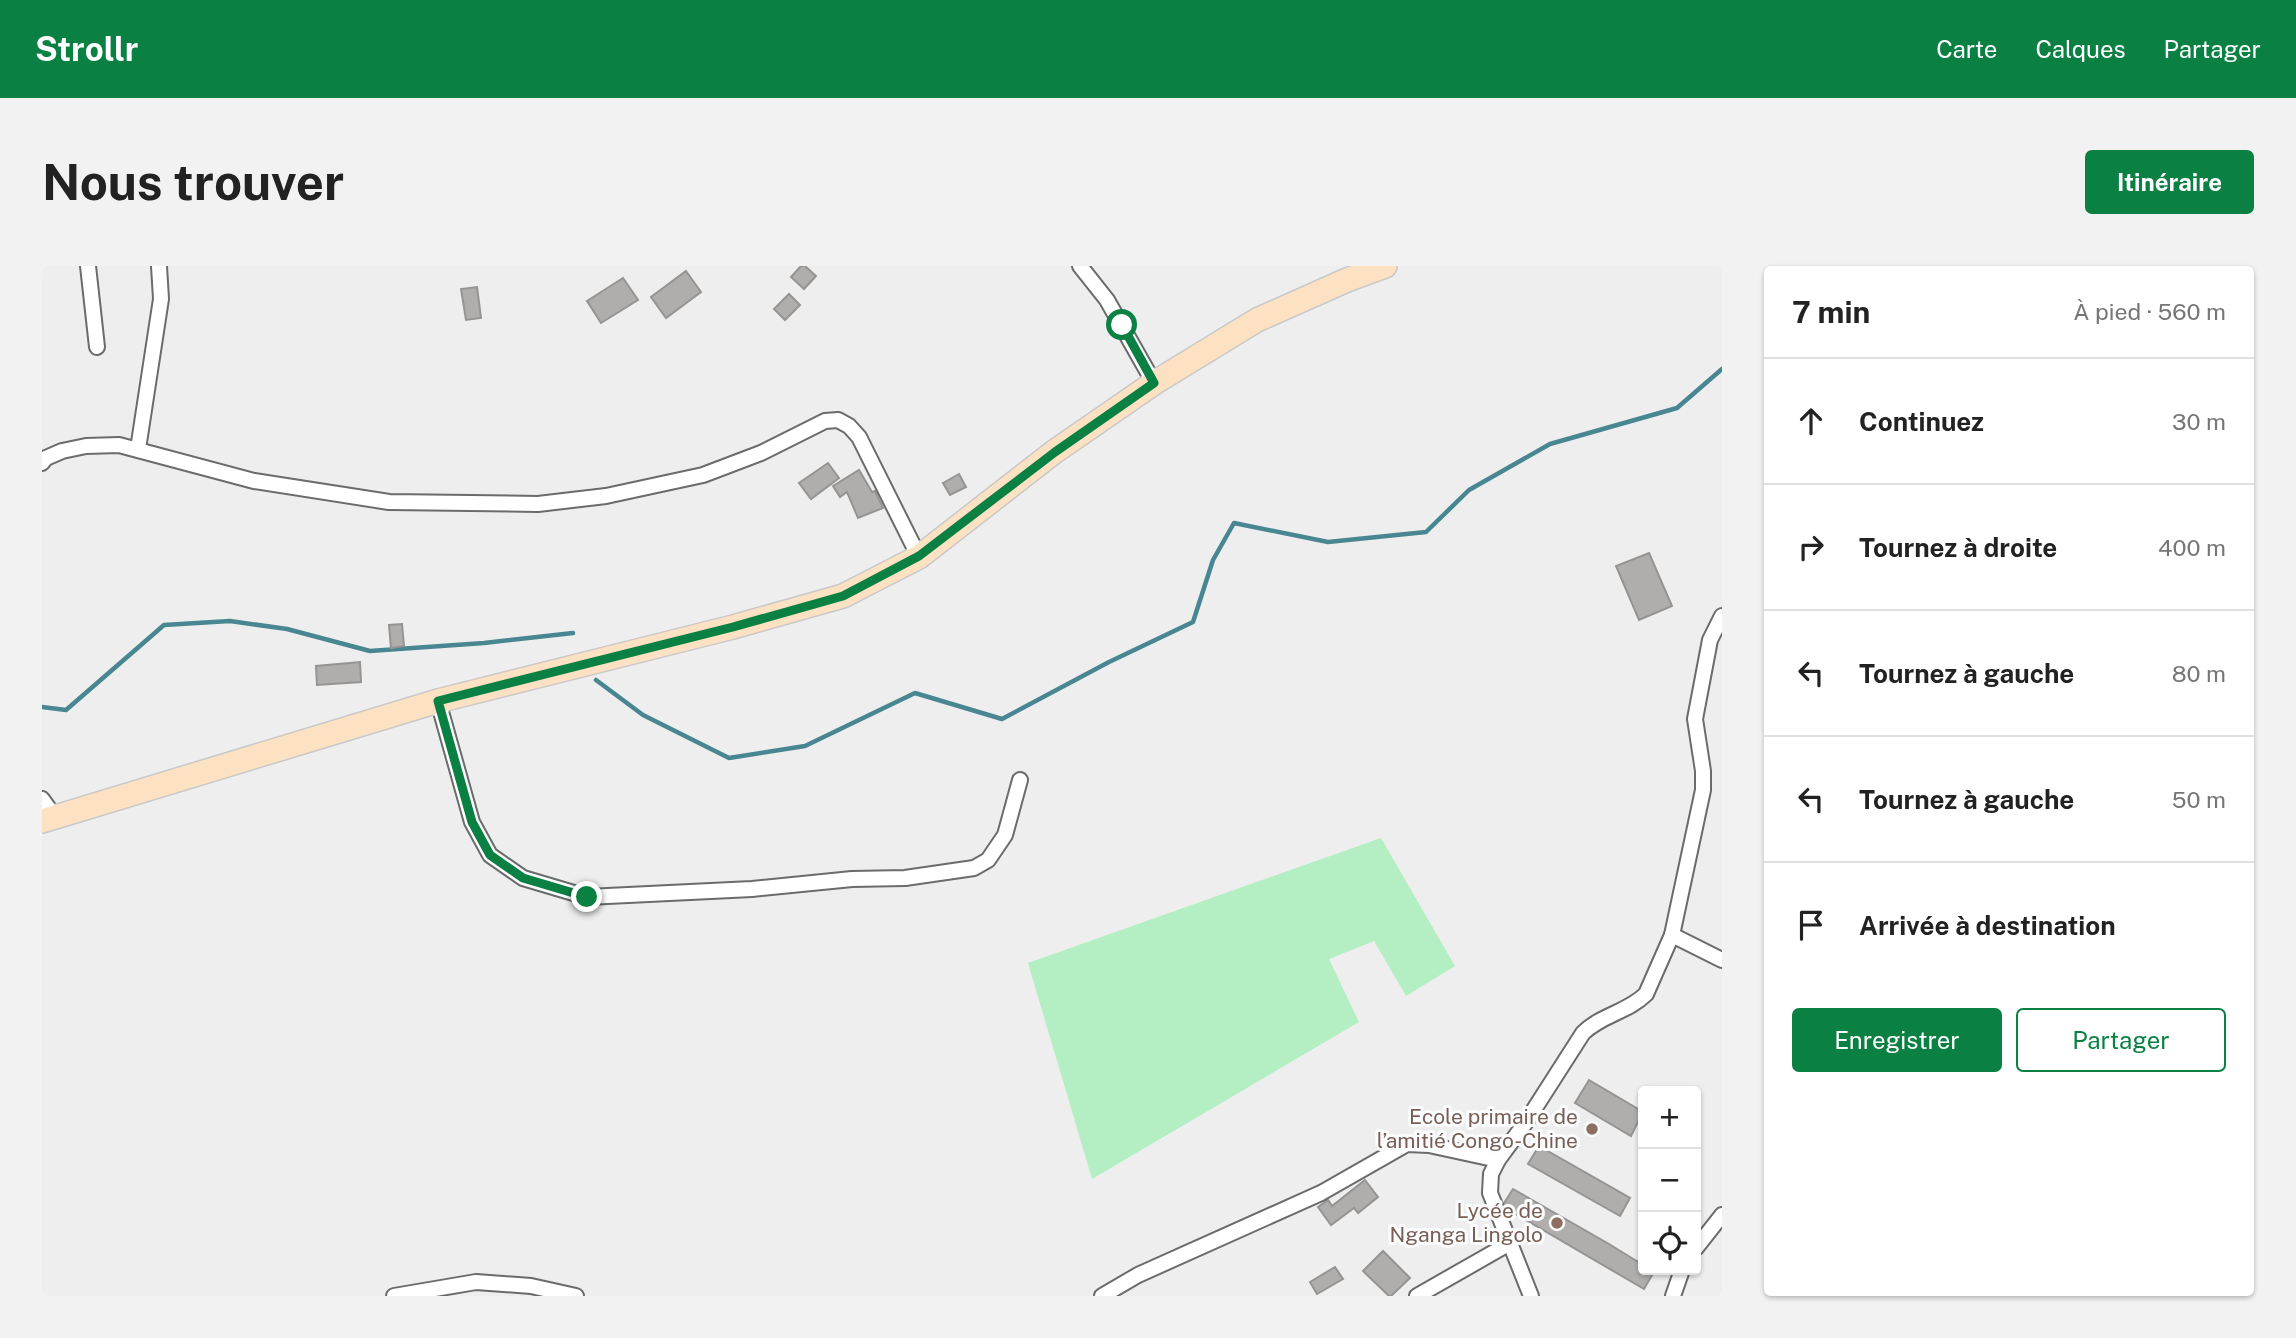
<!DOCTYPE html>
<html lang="fr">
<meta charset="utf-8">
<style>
:root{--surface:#fff;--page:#f2f2f2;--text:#222;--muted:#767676;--line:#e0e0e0;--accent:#0b8043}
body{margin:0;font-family:"Public Sans",sans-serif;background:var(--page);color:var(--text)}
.controls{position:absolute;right:21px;bottom:21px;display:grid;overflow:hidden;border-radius:7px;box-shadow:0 2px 5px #0004}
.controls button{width:63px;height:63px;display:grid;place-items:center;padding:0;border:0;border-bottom:2px solid var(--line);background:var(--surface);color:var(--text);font:35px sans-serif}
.stop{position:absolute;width:21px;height:21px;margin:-16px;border:5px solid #0b8043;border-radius:50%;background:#fff}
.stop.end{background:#0b8043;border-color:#fff;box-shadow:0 2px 7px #0008}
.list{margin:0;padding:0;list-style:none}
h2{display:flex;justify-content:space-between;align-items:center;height:91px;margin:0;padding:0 28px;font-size:30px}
h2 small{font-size:23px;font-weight:400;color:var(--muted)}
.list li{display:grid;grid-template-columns:46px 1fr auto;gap:21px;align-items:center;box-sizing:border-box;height:126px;padding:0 28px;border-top:2px solid var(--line)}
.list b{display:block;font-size:26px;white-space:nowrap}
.list em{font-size:23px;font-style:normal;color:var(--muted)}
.actions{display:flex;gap:14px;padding:21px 28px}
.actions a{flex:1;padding:16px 0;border:2px solid var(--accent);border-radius:7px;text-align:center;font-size:24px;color:var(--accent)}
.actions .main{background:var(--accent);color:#fff}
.icon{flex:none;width:38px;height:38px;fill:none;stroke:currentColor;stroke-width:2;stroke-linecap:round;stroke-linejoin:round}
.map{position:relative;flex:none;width:1680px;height:1030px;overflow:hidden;border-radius:7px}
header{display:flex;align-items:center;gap:42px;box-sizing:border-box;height:98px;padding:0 35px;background:var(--accent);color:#fff}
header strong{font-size:33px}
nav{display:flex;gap:38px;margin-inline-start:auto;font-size:24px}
.intro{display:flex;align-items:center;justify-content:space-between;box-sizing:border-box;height:168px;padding:0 42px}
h1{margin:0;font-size:49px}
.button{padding:18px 32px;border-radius:7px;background:var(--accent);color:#fff;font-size:24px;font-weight:700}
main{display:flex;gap:42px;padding:0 42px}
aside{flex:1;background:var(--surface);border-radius:7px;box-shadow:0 2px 5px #0004}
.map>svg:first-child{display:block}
</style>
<header>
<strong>Strollr</strong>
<nav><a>Carte</a><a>Calques</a><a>Partager</a></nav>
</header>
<div class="intro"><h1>Nous trouver</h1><a class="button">Itinéraire</a></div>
<main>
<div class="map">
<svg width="1680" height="1030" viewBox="0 0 1680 1030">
<rect width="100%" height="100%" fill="#eeeeef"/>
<!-- green -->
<polygon fill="#b3efc3" points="1339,572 1413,700 1364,730 1332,675 1287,693 1317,756 1050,913 986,697"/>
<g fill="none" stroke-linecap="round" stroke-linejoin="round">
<!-- stream -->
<g stroke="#488691" stroke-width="4.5">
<polyline points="554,414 601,449 687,492 763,480 873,427 960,453 1067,396 1151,356 1171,294 1192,257 1286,276 1384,266 1427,224 1508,178 1635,142 1680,103"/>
<polyline points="0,441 24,444 122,359 188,355 245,363 328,385 442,377 531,367"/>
</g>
</g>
<!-- building -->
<g fill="#afaead" stroke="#959493" stroke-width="2">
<polygon points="759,0 763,0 774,10 762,23 749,11"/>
<polygon points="644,5 659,26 624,52 609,31"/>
<polygon points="581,12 596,34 559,57 545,35"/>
<polygon points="435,21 439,52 424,54 419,23"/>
<polygon points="747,28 758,39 743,54 732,43"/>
<polygon points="786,197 797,212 769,233 757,217"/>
<polygon points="817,204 830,226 833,225 841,242 816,252 805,226 798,231 791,220"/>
<polygon points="917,208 924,221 908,229 901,217"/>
<polygon points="1607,287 1630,340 1597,354 1574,300"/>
<polygon points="360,358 362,380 349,382 347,359"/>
<polygon points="318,396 319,416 275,419 274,400"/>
<polygon points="1547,814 1601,846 1589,870 1533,837"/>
<polygon points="1497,880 1588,932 1578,950 1486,898"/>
<polygon points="1323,914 1336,931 1316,947 1312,942 1289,959 1276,941 1286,934 1290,940"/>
<polygon points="1471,923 1567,978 1601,999 1601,1004 1613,1004 1602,1023 1465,943 1462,937"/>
<polygon points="1341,985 1368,1012 1349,1030 1347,1030 1321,1005"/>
<polygon points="1293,1001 1301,1013 1275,1028 1268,1016"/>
</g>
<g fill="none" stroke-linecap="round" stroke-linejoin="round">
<defs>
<g id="minor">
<polyline points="46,0 55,81"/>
<polyline points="1038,0 1065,34 1112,117"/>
<polyline points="96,183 119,33 117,0"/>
<polyline points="0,197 4,192 20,185 44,180 77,179 212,215 347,236 496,238 564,230 661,209 719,187 783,155 796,154 807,160 817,171 877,291"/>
<polyline points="396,435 430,556 448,589 481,612 545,631 710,623 810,613 863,612 932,602 946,594 963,569 978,514"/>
<polyline points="0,533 13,551"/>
<polyline points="1630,669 1680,694"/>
<polyline points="1654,982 1680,949"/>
<polyline points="352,1030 434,1016 489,1020 534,1030"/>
<polyline points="1060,1030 1096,1009 1279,927 1365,878 1387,879 1456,894"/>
<polyline points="1375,1030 1468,977"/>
<path d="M1489,1030L1448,927L1449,908L1456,894L1484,856L1541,767C1559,749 1586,746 1604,728L1630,669L1661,524V505L1653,453L1668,374L1680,350"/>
<polyline points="1631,1030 1640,1004"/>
</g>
<polyline id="primary" points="0,555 396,435 691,361 801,330 877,291 1012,186 1112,117 1215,54 1305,14 1343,0"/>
</defs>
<!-- minor casing -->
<use href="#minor" stroke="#6a6b6b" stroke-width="18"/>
<!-- primary casing -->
<use href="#primary" stroke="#c9c9c9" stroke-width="26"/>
<!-- minor -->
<use href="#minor" stroke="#fff" stroke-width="14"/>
<!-- primary -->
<use href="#primary" stroke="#fce2c2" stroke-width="23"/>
</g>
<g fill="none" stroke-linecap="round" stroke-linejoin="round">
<!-- route -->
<polyline stroke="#0b8043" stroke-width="9" points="545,631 481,612 448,589 430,556 396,435 691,361 801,330 877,290 1013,186 1112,117 1080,59"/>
</g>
<!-- markers -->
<g fill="#8d6e63" stroke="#fbfcfd" stroke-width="2.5">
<circle cx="1550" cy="863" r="7"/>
<circle cx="1515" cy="957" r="7"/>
</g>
<g text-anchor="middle" stroke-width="6" stroke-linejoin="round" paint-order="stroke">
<!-- education labels -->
<g font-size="21" fill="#785e54" stroke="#fbfcfd" text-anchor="end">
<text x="1536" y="858">Ecole primaire de<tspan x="1536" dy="24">l’amitié Congo-Chine</tspan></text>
<text x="1501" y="952">Lycée de<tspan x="1501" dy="24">Nganga Lingolo</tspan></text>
</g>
</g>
</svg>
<div class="controls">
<button>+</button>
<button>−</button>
<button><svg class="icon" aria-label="locate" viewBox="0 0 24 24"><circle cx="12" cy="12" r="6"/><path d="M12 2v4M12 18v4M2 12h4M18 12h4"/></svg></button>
</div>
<div class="stop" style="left:1080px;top:59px"></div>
<div class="stop end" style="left:545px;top:631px"></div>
</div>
<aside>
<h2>7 min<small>À pied · 560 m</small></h2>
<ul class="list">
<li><svg class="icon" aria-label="ahead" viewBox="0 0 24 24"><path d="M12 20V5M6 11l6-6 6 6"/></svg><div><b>Continuez</b></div><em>30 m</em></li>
<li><svg class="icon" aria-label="right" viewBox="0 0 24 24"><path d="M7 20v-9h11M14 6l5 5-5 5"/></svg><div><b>Tournez à droite</b></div><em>400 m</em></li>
<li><svg class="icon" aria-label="left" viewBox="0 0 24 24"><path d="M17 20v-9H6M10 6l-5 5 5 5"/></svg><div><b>Tournez à gauche</b></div><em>80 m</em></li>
<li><svg class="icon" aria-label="left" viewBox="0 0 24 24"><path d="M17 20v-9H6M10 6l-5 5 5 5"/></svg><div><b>Tournez à gauche</b></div><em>50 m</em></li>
<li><svg class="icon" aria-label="arrive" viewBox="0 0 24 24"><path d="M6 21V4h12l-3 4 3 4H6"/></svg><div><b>Arrivée à destination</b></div></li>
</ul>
<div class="actions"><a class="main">Enregistrer</a><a>Partager</a></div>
</aside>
</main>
